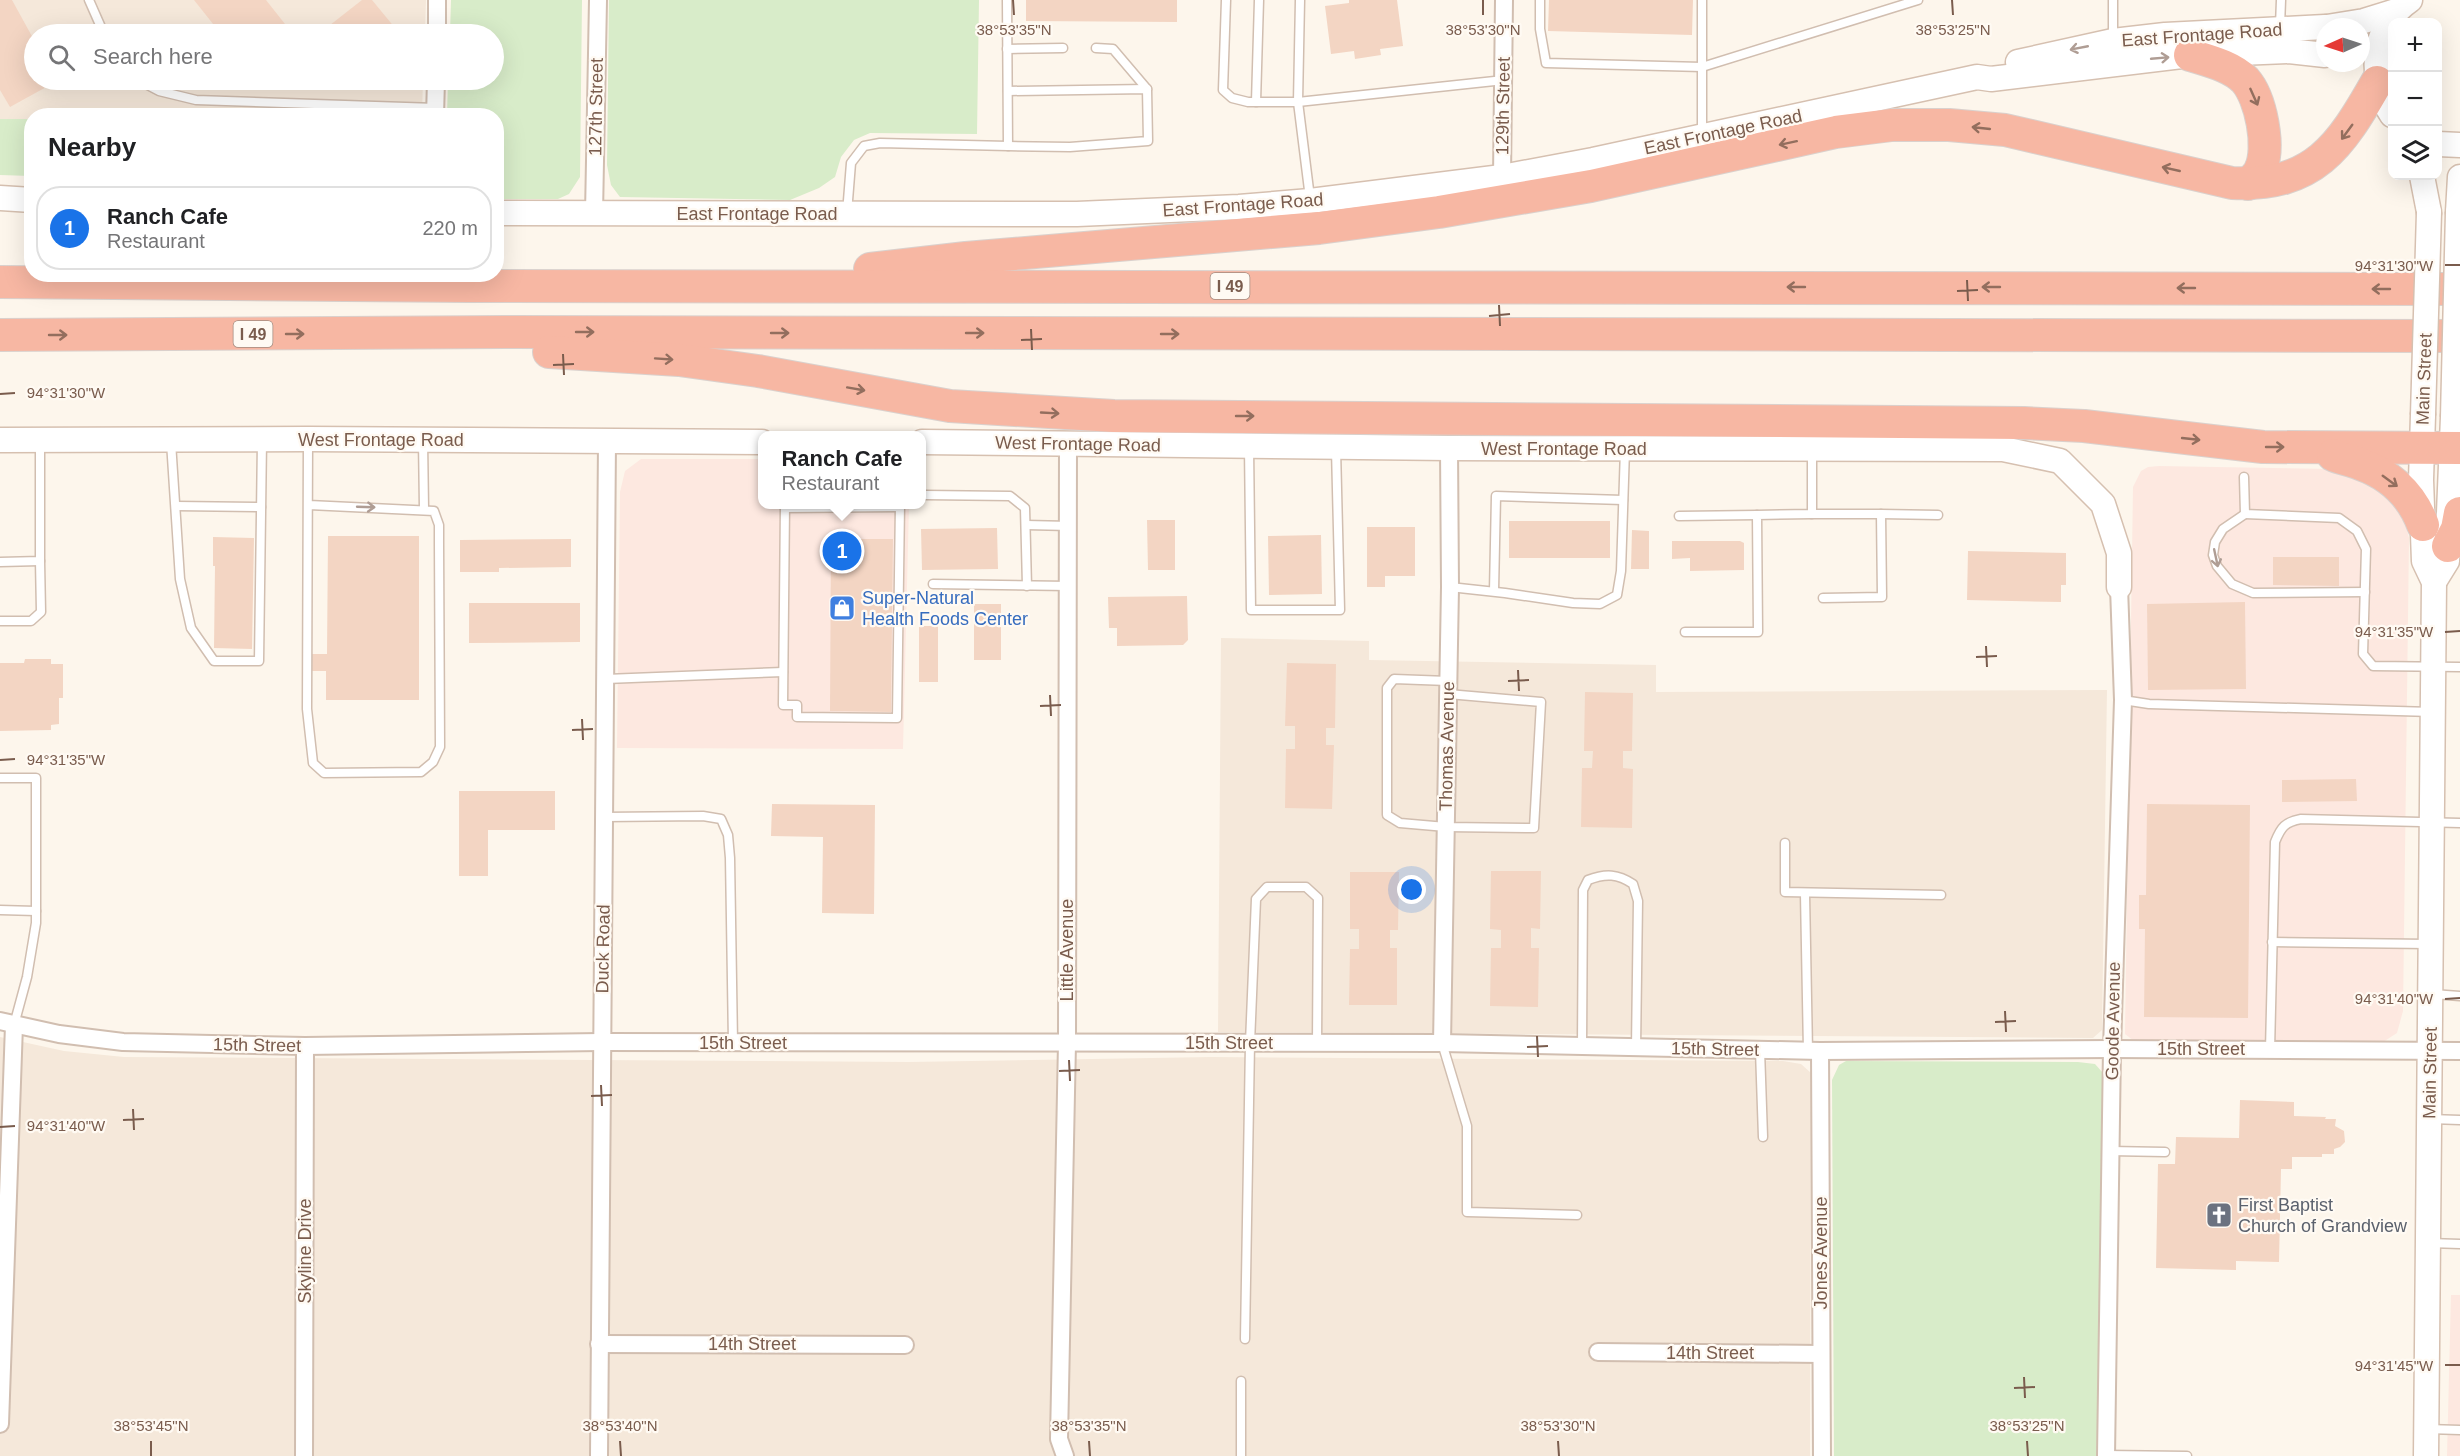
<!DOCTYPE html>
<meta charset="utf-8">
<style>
:root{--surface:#fff;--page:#f6f6f6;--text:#202124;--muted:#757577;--line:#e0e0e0;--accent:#1a73e8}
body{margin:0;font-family:Arial,sans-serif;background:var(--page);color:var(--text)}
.controls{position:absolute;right:18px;top:18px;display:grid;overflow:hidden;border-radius:12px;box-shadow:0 6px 24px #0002}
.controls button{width:54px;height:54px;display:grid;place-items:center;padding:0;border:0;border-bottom:2px solid var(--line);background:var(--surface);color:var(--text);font:30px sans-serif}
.compass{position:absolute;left:2316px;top:18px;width:54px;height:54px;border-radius:50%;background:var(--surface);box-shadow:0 6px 24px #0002;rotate:267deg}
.you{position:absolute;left:1412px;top:890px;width:21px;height:21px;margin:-15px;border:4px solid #fff;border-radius:50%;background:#1a73e8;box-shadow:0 0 0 9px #1a73e833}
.badge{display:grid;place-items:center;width:39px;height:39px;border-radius:50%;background:var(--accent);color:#fff;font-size:20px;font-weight:700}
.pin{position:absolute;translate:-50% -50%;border:3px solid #fff;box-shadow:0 2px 6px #0006}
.popup{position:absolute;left:758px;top:431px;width:168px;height:78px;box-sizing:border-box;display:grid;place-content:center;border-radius:12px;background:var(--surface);filter:drop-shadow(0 2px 4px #0005);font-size:20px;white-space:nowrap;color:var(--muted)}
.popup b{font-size:22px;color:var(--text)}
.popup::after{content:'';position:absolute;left:50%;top:100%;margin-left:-12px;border:12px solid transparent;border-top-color:var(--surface)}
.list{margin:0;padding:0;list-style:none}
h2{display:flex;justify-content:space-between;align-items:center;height:78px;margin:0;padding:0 24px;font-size:26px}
h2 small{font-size:20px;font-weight:400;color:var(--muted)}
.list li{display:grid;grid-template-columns:39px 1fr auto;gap:18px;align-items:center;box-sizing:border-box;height:84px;margin:0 12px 12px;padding:0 12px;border:2px solid var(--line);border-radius:24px}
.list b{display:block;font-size:22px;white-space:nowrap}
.list p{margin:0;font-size:20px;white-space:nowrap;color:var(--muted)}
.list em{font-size:20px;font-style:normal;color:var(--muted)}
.icon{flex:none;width:33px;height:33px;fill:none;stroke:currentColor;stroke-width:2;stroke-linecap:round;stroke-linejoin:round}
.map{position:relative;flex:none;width:2460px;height:1456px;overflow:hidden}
.search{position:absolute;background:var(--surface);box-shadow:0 6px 24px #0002;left:24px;top:24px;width:480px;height:66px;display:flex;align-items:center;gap:15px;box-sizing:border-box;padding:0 21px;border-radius:33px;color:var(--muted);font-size:22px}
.panel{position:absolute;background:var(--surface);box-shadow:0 6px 24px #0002;left:24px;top:108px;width:480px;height:174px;border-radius:24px}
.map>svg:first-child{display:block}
</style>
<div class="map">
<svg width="2460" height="1456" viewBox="0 0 2460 1456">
<rect width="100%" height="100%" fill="#fdf6ec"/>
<!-- residential -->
<g fill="#f5e8da">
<polygon points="0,0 426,0 425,34 34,34 34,80 423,80 422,115 32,116 31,119 0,119"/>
<polygon points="1221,638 1369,641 1369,660 1656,665 1656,692 2107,690 2102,1030 2093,1038 1218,1032"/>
<polygon points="0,1037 64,1051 124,1057 909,1062 1212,1057 1783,1061 1801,1064 1811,1073 1810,1456 0,1456"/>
</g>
<!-- commercial -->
<g fill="#fde8e0">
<polygon points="641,459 762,459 762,504 909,505 903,749 617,748 620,492 625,471"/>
<polygon points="2159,466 2332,469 2386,489 2405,521 2409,538 2403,1011 2397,1033 2383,1042 2367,1044 2134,1041 2125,1034 2133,487 2141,471 2148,467"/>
<polygon points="2451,1295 2460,1295 2460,1456 2447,1456"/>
</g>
<!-- green -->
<g fill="#d8ecc9">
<polygon points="451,0 582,0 580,177 569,194 558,199 497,199 496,116 447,115 448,80 494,80 494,34 450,34"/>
<polygon points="609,0 979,0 977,134 870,133 854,140 841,157 835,177 819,188 790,200 620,197 611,185 607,165"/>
<polygon points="0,119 31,119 31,176 0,175"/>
<polygon points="1846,1061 2078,1062 2095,1064 2103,1073 2097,1456 1834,1456 1832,1080 1839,1065"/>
</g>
<!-- building -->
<g fill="#f3d5c3">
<polygon points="0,0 12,0 34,40 34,80 59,80 10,107 0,90"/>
<polygon points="194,0 266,0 285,24 273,34 221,34"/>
<polygon points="362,0 372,0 400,34 329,34 325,29"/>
<polygon points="1026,0 1177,0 1177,22 1026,21"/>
<polygon points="1349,0 1397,0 1403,46 1380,49 1381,55 1355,59 1354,51 1331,54 1325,6 1349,3"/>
<polygon points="1549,0 1693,0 1692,35 1548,31"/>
<polygon points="365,80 386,80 373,90"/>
<polygon points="1147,520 1175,520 1175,570 1148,570"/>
<rect x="1509" y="521" width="101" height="37"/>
<polygon points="1367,527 1415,527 1415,576 1385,576 1385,587 1367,587"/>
<polygon points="997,528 998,569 922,570 921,529"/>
<polygon points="1632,530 1649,531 1649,569 1631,569"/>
<polygon points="1321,535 1322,594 1269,595 1268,536"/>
<polygon points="328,536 419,536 419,700 326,700 326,671 311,671 311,654 327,654"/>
<polygon points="213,537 254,538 252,649 214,648 215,566 213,566"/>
<polygon points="571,539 571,567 499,568 499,572 460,572 460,540"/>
<polygon points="831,539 893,539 891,712 830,711"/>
<polygon points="1672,541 1740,541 1744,543 1744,570 1690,571 1690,558 1672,559"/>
<polygon points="1968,551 2066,553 2066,585 2061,585 2061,602 1967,600"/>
<polygon points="2273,557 2339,557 2339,586 2273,585"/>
<polygon points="1187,596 1188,640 1183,645 1117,646 1117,628 1109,628 1108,597"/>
<polygon points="2245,602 2246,689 2148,690 2147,604"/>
<polygon points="469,603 580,603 580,642 469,643"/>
<rect x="974" y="604" width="27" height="56"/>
<rect x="919" y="626" width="19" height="56"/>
<polygon points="25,659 51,659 51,664 63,664 63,698 59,698 59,724 51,725 51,730 0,731 0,663 24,663"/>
<polygon points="1287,663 1336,664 1335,728 1326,728 1326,745 1334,745 1332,809 1285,808 1286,749 1295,749 1295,726 1285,726"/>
<polygon points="1585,692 1633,693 1632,751 1623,751 1623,768 1633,769 1632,828 1581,827 1582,768 1592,768 1593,751 1584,751"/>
<polygon points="2356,779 2357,801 2282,802 2282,780"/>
<polygon points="459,791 555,791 555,830 488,830 488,876 459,876"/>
<polygon points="772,804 875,805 874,914 822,913 823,837 771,836"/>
<polygon points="2147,804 2250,805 2248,1018 2144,1017 2145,929 2139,929 2139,895 2146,895"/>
<polygon points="1491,871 1541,871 1540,929 1531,928 1531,948 1539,948 1538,1007 1490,1006 1491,948 1501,948 1501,930 1490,929"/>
<polygon points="1350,872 1399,872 1398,930 1390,930 1390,948 1397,948 1397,1005 1349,1005 1350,949 1359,949 1359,929 1350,929"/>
<polygon points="2240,1100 2294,1102 2294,1116 2326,1117 2325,1119 2336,1119 2335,1126 2344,1131 2345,1142 2340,1147 2334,1149 2334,1154 2322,1154 2322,1157 2292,1157 2292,1169 2281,1169 2279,1262 2236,1261 2236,1270 2156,1268 2158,1164 2175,1164 2176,1137 2239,1138"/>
</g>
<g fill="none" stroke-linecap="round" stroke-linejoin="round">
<defs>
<g id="lane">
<polyline points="89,0 104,34"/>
<polyline points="1226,0 1223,90 1232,98 1248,102 1298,102 1504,80"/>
<polyline points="1300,0 1298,102 1310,198"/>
<polyline points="1540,0 1540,29 1546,63 1702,67 1918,0"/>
<polyline points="2113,0 2113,38"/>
<polyline points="2280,26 2281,0"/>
<polyline points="1096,48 1113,49 1147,89"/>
<polyline points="1007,49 1063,48"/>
<polyline points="138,80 159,91 196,100 436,108"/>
<polyline points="1008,91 1147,89 1148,141 1070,147 1008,146"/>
<polyline points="1256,102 1259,0"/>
<polyline points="1702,135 1702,0"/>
<polyline points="847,213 851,163 864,146 880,143 1008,146 1007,0"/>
<polyline points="423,440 424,509"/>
<polyline points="171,442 180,579 191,628 214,661 259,661 262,440"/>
<polyline points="308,442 307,709 313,763 324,773 421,772 433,762 440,747 439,543 439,525 434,511 309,505"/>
<polyline points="1249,447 1251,610 1340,610 1336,449"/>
<polyline points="2244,477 2245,514 2339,518 2357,531 2366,549 2363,654 2373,666 2460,667"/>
<polyline points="925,495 1010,496 1025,508 1027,586"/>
<polyline points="785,504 783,705 797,705 797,717 897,718 900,504"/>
<polyline points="176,506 261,507"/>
<polyline points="785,508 900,507"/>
<polyline points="1812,514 1881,514 1882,597 1823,598"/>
<polyline points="1881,514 1938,515"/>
<polyline points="2245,514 2223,529 2215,542 2213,555 2217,566 2232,584 2253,593 2365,592"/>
<polyline points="1679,516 1757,515"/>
<polyline points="1026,525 1070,526"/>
<polyline points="0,562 40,561 40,442"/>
<polyline points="933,584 1069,586"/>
<polyline points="1450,587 1505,593 1573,603 1600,604 1617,595 1621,571 1625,449"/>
<polyline points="1494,591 1496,496 1623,500"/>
<polyline points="0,621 31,621 41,612 40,561"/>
<polyline points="1685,632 1758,632 1757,515 1812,514 1812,449"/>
<polyline points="606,679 783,672"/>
<polyline points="1448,694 1541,702 1534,828 1446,827 1400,823 1387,815 1387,688 1394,679 1448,681"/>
<polyline points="2123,700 2149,704 2432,712"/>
<polyline points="0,778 36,778 36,923 27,977 14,1025"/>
<polyline points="604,817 703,816 721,819 728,835 730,858 733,1043"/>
<polyline points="1785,843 1785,892 1941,895"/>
<polyline points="1805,894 1808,1051"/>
<polyline points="0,910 36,911"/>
<polyline points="2272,942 2428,944"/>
<polyline points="2433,994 2460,996"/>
<polyline points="1442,1043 1467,1126 1467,1212 1577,1215"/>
<path d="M1582,1046L1583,890L1588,880C1606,873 1618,874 1633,884L1638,901L1636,1048"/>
<polyline points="1760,1050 1763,1137"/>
<path d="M2270,1050L2275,842C2281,827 2285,822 2301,819L2460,823"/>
<polyline points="2430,1119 2460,1120"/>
<polyline points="2110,1151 2165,1152"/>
<polyline points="2429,1243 2460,1244"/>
<polyline points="1245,1339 1250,1043 1256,899 1267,887 1306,887 1318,898 1317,1043"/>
<polyline points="2427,1429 2460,1430"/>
<polyline points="2106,1455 2187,1456"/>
<polyline points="1241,1456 1241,1381"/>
</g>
<g id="street">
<polyline points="437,34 437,0"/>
<polyline points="435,116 436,80"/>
<polyline points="1502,177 1504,0"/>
<polyline points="594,214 598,0"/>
<polyline points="0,1021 59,1034 123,1042 305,1046 601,1042 1442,1043 1820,1051 2112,1049 2460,1051"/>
<polyline points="1442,1043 1450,587 1449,448"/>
<polyline points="1820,1051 1822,1456"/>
<polyline points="599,1344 905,1345"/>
<polyline points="1598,1352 1821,1354"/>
<polyline points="0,1424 14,1025"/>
<polyline points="304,1456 305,1046"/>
<polyline points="599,1456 607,441"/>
<polyline points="1065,1456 1059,1439 1067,1043 1068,443"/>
<polyline points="2106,1456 2112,1049 2123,700 2119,587"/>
</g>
<g id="secondary">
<polyline points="2327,27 2364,21 2396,11"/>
<polyline points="2018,62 2113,41 2165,35 2325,27"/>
<path d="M2392,115C2367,78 2372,26 2410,0"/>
<polyline points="2438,144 2460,145"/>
<polyline points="2422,176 2429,212"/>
<polyline points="0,198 32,200"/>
<polyline points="2458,212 2460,177"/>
<polyline points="496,213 1077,214 1239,207 1310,201 1502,177 1593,160 1977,77 1991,79 2190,55 2289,51 2325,55"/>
<polyline points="2423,415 2421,480 2424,561 2434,582 2426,1456"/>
<polyline points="0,440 308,439 762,442"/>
<polyline points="922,442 1449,448 2003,449 2060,461 2103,504 2119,553 2119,587"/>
<polyline points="2434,582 2447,561 2453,417"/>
</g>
<g id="highway">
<path d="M2190,55C2209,61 2231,66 2245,80C2261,98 2271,148 2260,170C2258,175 2252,180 2248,184"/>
<path d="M870,269L966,258L1319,228L1439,212L1591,186L1836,132L1892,125H1949L2005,130L2232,183C2314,187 2340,147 2377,82"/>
<polyline points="0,282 468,286 2460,289"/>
<polyline points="0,335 505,332 2460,336"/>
<polyline points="549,352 679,360 758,371 950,406 1114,416 2024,423 2084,426 2263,447 2460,448"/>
<path d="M2333,455C2341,459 2351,460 2360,464C2391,475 2412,495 2423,525"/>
<polyline points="2448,546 2457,529 2460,513"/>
</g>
</defs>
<!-- lane casing -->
<use href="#lane" stroke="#d1beb0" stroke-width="11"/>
<!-- street casing -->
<use href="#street" stroke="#d1beb0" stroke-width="20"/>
<!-- secondary casing -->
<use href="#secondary" stroke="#d6c0b0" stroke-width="27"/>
<!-- highway casing -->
<use href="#highway" stroke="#dad1cd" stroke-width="34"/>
<!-- lane -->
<use href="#lane" stroke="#fff" stroke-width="8"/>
<!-- street -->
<use href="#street" stroke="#fff" stroke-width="16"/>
<!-- secondary -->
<use href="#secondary" stroke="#fff" stroke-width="24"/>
<!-- highway -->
<use href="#highway" stroke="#f7b7a3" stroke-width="32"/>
<defs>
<g id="secondary-bridge">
<polyline points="2423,415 2429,212"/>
<polyline points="2453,417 2458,212"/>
</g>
</defs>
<!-- secondary-bridge casing -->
<use href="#secondary-bridge" stroke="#d6c0b0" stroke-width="27" stroke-linecap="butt"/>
<!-- secondary-bridge -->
<use href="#secondary-bridge" stroke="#fff" stroke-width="24"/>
</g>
<!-- one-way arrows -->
<defs><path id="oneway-shaft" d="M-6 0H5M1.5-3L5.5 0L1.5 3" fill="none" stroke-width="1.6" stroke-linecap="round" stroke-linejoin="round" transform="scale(1.5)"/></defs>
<g stroke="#af9d94">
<use href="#oneway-shaft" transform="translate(2079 48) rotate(169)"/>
<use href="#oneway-shaft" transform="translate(2160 58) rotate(-5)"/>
<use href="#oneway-shaft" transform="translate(366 507) rotate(2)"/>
<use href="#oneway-shaft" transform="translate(2216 558) rotate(78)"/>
</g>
<g stroke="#936e5e">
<use href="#oneway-shaft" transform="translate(2254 97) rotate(66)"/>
<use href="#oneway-shaft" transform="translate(1981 128) rotate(-174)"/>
<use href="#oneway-shaft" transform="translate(2347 132) rotate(126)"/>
<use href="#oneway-shaft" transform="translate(1788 143) rotate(168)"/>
<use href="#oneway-shaft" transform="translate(2171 169) rotate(-167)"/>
<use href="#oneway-shaft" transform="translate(1796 287) rotate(-180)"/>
<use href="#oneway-shaft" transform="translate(1991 287) rotate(-180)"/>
<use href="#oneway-shaft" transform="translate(2186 288) rotate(-180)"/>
<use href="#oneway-shaft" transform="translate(2381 289) rotate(-180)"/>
<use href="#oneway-shaft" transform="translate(585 332)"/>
<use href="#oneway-shaft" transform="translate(780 333)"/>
<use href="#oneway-shaft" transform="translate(975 333)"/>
<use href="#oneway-shaft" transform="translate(295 334)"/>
<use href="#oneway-shaft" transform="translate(1170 334)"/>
<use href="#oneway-shaft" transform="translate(58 335)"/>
<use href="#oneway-shaft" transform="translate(664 359) rotate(4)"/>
<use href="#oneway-shaft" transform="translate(856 389) rotate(10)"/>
<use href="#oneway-shaft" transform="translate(1050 413) rotate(3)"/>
<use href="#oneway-shaft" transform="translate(1245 416)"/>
<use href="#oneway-shaft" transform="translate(2191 439) rotate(6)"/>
<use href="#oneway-shaft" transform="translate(2275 447)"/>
<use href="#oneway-shaft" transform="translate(2390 481) rotate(36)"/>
</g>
<!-- ticks -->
<path fill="none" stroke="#7a5c4d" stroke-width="2" d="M1013,0L1014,15M1483,0V15M1952,0L1953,15M2445,265H2460M1967,280L1968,301M1957,291L1978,290M1499,305L1500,326M1489,316L1510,314M1031,329L1032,350M1021,340L1042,339M563,354L564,375M553,365L574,364M0,394L15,393M2445,632L2460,631M1986,646L1987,667M1976,657L1997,656M1518,670L1519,691M1508,681L1529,680M1050,695L1051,716M1040,706L1061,705M582,719L583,740M572,730L593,729M0,760L15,759M2445,999L2460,998M2005,1011L2006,1032M1995,1022L2016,1021M1537,1036L1538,1057M1527,1047L1548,1046M1069,1060L1070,1081M1059,1071L1080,1070M601,1085L602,1106M591,1096L612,1095M133,1109L134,1130M123,1120L144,1119M0,1127L15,1126M2445,1365H2460M2024,1377L2025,1398M2014,1388L2035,1387M151,1441V1456M620,1441L621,1456M1089,1441L1090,1456M1558,1441L1559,1456M2027,1441L2028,1456"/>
<!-- icons -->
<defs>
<symbol id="shop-square" viewBox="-11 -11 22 22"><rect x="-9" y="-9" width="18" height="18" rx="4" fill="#3f7fe0" stroke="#fffaf3"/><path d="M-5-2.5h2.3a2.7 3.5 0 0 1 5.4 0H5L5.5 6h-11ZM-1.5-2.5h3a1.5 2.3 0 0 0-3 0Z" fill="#fff"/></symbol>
<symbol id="church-square" viewBox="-11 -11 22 22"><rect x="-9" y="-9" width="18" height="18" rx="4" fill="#6b7280" stroke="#fffaf3"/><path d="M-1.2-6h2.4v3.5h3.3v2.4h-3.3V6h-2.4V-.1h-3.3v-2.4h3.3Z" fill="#fff"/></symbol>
</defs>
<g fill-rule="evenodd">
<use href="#shop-square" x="827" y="593" width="30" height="30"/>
<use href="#church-square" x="2204" y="1200" width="30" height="30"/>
</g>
<g text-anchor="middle" stroke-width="4.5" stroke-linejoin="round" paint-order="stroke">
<!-- shield labels -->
<g fill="#fffaf3" stroke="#a28b7f" stroke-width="1.5">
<rect x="1210.5" y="273" width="39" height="26" rx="4.5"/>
<rect x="233.5" y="321" width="39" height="26" rx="4.5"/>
</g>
<g font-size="16" font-weight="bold" fill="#7a5c4d">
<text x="1230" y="292">I 49</text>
<text x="253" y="340">I 49</text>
</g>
<!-- street labels -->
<g font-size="18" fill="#7a5c4d" stroke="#fffaf3">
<text transform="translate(2202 35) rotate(-4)" y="6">East Frontage Road</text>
<text transform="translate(1503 106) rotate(-89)" y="6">129th Street</text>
<text transform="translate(596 107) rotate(-89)" y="6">127th Street</text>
<text transform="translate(1723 132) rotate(-12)" y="6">East Frontage Road</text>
<text transform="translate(1243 205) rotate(-4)" y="6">East Frontage Road</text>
<text x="757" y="220">East Frontage Road</text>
<text transform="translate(2424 379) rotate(-88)" y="6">Main Street</text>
<text x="381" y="446">West Frontage Road</text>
<text transform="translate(1078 444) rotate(1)" y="6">West Frontage Road</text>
<text x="1564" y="455">West Frontage Road</text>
<text transform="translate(1447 746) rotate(-89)" y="6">Thomas Avenue</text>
<text transform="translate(603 949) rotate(-89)" y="6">Duck Road</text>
<text transform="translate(1067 950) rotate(-90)" y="6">Little Avenue</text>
<text transform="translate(2113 1021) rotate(-89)" y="6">Goode Avenue</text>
<text x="743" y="1049">15th Street</text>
<text x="1229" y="1049">15th Street</text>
<text transform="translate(257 1045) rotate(1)" y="6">15th Street</text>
<text transform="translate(1715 1049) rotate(1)" y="6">15th Street</text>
<text x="2201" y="1055">15th Street</text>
<text transform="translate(2430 1073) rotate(-89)" y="6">Main Street</text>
<text transform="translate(305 1251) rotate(-90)" y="6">Skyline Drive</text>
<text transform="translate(1821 1253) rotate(-90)" y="6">Jones Avenue</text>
<text x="752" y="1350">14th Street</text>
<text x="1710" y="1359">14th Street</text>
</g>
<!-- shop labels -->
<g font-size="18" fill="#366cbe" stroke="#fffaf3" text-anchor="start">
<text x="862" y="604">Super-Natural<tspan x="862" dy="21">Health Foods Center</tspan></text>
</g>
<!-- worship labels -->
<g font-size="18" fill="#5b616d" stroke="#fffaf3" text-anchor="start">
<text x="2238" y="1211">First Baptist<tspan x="2238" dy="21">Church of Grandview</tspan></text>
</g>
</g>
<g font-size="15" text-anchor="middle" fill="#7a5c4d" stroke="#fffaf3" stroke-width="4.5" stroke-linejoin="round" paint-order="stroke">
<text x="1014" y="35">38°53'35"N</text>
<text x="1483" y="35">38°53'30"N</text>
<text x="1953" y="35">38°53'25"N</text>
<text x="2394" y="271">94°31'30"W</text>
<text x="66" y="398">94°31'30"W</text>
<text x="2394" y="637">94°31'35"W</text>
<text x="66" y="765">94°31'35"W</text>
<text x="2394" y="1004">94°31'40"W</text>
<text x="66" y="1131">94°31'40"W</text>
<text x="2394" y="1371">94°31'45"W</text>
<text x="151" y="1431">38°53'45"N</text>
<text x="620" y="1431">38°53'40"N</text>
<text x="1089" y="1431">38°53'35"N</text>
<text x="1558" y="1431">38°53'30"N</text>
<text x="2027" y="1431">38°53'25"N</text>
</g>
</svg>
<div class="controls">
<button>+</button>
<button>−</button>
<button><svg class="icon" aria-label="layers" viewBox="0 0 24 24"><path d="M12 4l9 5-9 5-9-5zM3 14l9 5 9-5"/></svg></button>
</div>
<svg class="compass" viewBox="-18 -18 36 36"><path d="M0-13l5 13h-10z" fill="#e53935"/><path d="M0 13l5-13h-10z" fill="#757577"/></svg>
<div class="you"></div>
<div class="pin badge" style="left:842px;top:551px">1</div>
<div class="popup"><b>Ranch Cafe</b>Restaurant</div>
<div class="search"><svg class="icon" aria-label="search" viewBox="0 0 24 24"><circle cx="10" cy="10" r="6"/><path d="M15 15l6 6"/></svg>Search here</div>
<section class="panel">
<h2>Nearby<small></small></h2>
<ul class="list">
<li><span class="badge">1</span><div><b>Ranch Cafe</b><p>Restaurant</p></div><em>220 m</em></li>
</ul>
</section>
</div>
